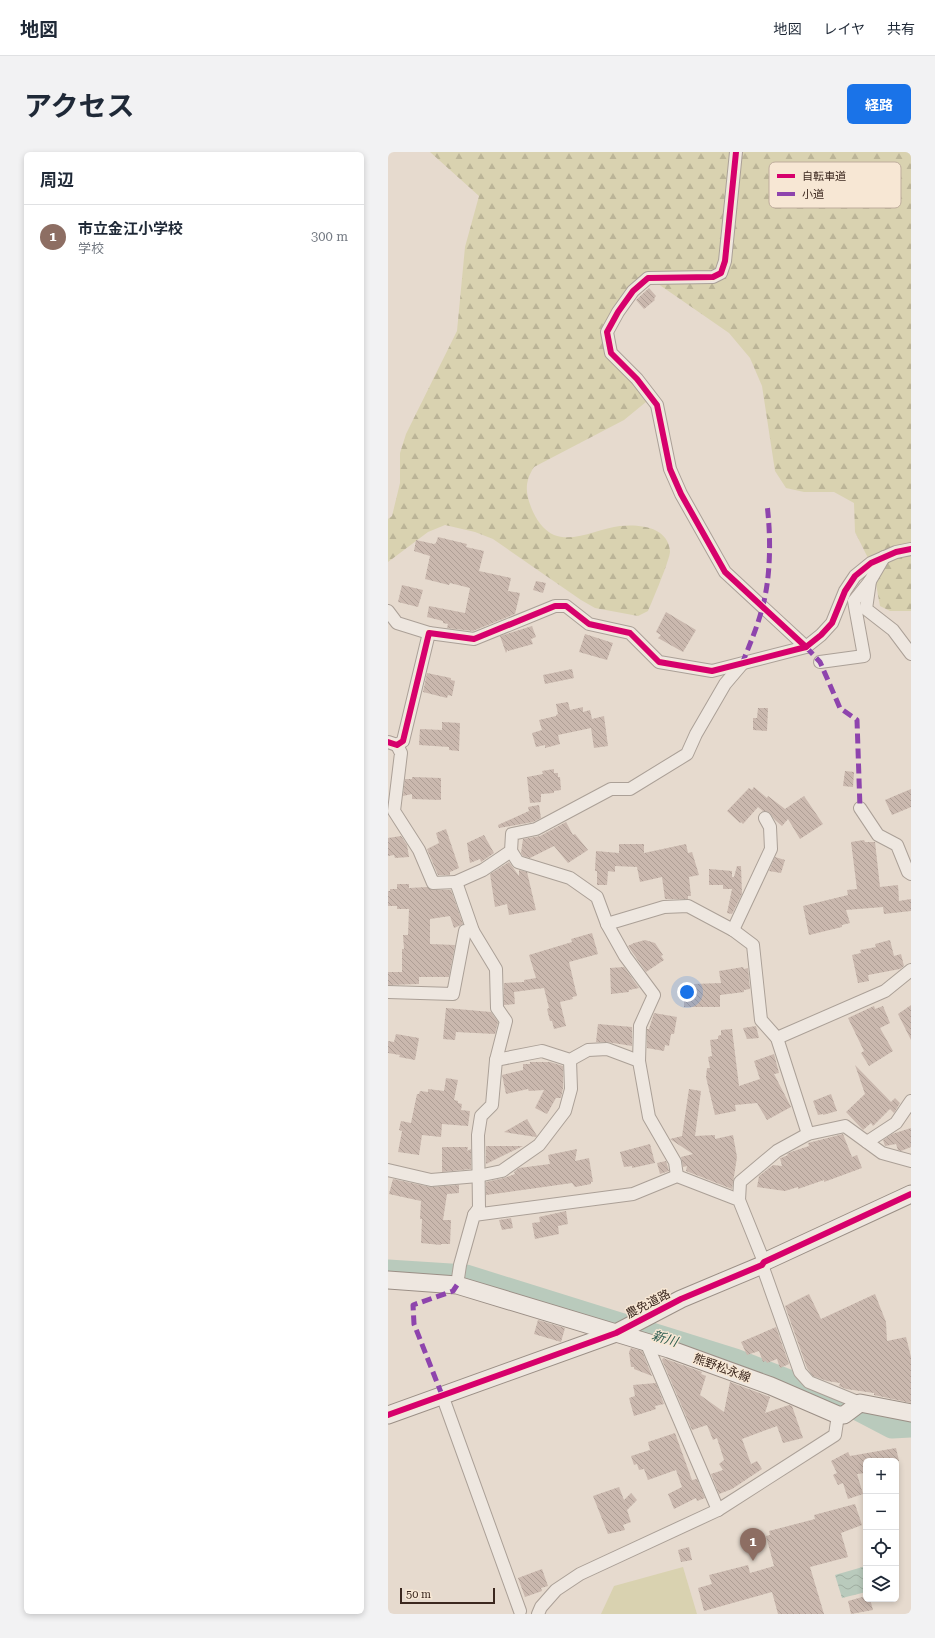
<!DOCTYPE html>
<html lang="ja">
<meta charset="utf-8">
<style>
:root{--surface:#fff;--page:#f2f2f3;--text:#1f2937;--muted:#747a83;--line:#e0e1e3;--accent:#1a73e8}
body{margin:0;font-family:"Roboto Serif","Noto Sans JP",serif;background:var(--page);color:var(--text)}
.controls{position:absolute;right:12px;bottom:12px;display:grid;overflow:hidden;border-radius:6px;box-shadow:0 2px 6px #0003}
.controls button{width:36px;height:36px;display:grid;place-items:center;padding:0;border:0;border-bottom:1px solid var(--line);background:var(--surface);color:var(--text);font:20px sans-serif}
.scale{position:absolute;left:12px;bottom:10px;width:95px;box-sizing:border-box;padding-left:4px;border:2px solid #3b271e;border-top:0;font-size:11px;line-height:14px;white-space:nowrap;color:#3b271e;-webkit-text-stroke:3px #f7e7d4;paint-order:stroke}
.you{position:absolute;left:299px;top:840px;width:14px;height:14px;margin:-10px;border:3px solid #fff;border-radius:50%;background:#1a73e8;box-shadow:0 0 0 6px #1a73e833}
.badge{display:grid;place-items:center;width:26px;height:26px;border-radius:50%;background:var(--accent);color:#fff;font-size:13px;font-weight:700}
.pin{position:absolute;translate:-50% -33px;filter:drop-shadow(0 1px 2px #0008)}
.pin::after{content:'';position:absolute;top:21px;width:14px;height:12px;background:inherit;clip-path:polygon(0 0,100% 0,50% 100%)}
.list{margin:0;padding:0;list-style:none}
h2{display:flex;justify-content:space-between;align-items:center;height:52px;margin:0;padding:0 16px;font-size:17px}
h2 small{font-size:13px;font-weight:400;color:var(--muted)}
.list li{display:grid;grid-template-columns:26px 1fr auto;gap:12px;align-items:center;box-sizing:border-box;height:64px;padding:0 16px;border-top:1px solid var(--line)}
.list b{display:block;font-size:15px;white-space:nowrap}
.list p{margin:0;font-size:13px;white-space:nowrap;color:var(--muted)}
.list em{font-size:13px;font-style:normal;color:var(--muted)}
.icon{flex:none;width:22px;height:22px;fill:none;stroke:currentColor;stroke-width:2;stroke-linecap:round;stroke-linejoin:round}
.map{position:relative;flex:none;width:523px;height:1462px;overflow:hidden;border-radius:6px}
header{display:flex;align-items:center;gap:24px;box-sizing:border-box;height:56px;padding:0 20px;background:var(--surface);border-bottom:1px solid var(--line)}
header strong{font-size:19px}
nav{display:flex;gap:22px;margin-inline-start:auto;font-size:14px}
.intro{display:flex;align-items:center;justify-content:space-between;box-sizing:border-box;height:96px;padding:0 24px}
h1{margin:0;font-size:28px}
.button{padding:10px 18px;border-radius:6px;background:var(--accent);color:#fff;font-size:14px;font-weight:700}
main{display:flex;gap:24px;padding:0 24px}
aside{flex:1;background:var(--surface);border-radius:6px;box-shadow:0 2px 6px #0003}
.map>svg:first-child{display:block}
</style>
<header>
<strong>地図</strong>
<nav><a>地図</a><a>レイヤ</a><a>共有</a></nav>
</header>
<div class="intro"><h1>アクセス</h1><a class="button">経路</a></div>
<main>
<aside>
<h2>周辺<small></small></h2>
<ul class="list">
<li><span class="badge" style="background:#8d6e63">1</span><div><b>市立金江小学校</b><p>学校</p></div><em>300 m</em></li>
</ul>
</aside>
<div class="map">
<svg width="523" height="1462" viewBox="0 0 523 1462">
<defs>
<pattern id="forest-firs" width="22" height="20" patternUnits="userSpaceOnUse"><rect width="22" height="20" fill="#d9d2b0"/><path d="M5 1l3.5 6h-7zM16 11l3.5 6h-7z" fill="#bbb497"/></pattern>
<pattern id="water-waves" width="16" height="10" patternUnits="userSpaceOnUse"><rect width="16" height="10" fill="#b9cabc"/><path d="M0 5q4-4 8 0t8 0" fill="none" stroke="#a0aea1"/></pattern>
<pattern id="building-back-hatch" width="6" height="6" patternUnits="userSpaceOnUse"><rect width="6" height="6" fill="#cab8ae"/><path d="M-1 5l2 2M0 0l6 6M5-1l2 2" fill="none" stroke="#ae9e95"/></pattern>
</defs>
<rect width="100%" height="100%" fill="#e6dace"/>
<!-- forest -->
<path fill="url(#forest-firs)" d="M42,0H523V459H502L492,454L485,416L467,380L466,351L446,340H416L398,336L387,319L374,234L362,206L341,181L263,127L216,175L221,195L260,240L258,250L236,268L146,315C137,329 137,340 143,355C147,366 155,378 166,383C186,391 212,376 232,374C252,372 280,375 282,399C283,405 264,450 260,459L250,464L207,456L193,448L105,387L87,380L57,373L40,380L0,410V367L4,364L12,331V301L18,282L69,179L77,95L91,44Z"/>
<!-- park -->
<polygon fill="#d9d2b0" points="295,1415 309,1462 213,1462 226,1434"/>
<!-- water -->
<polygon fill="url(#water-waves)" points="478,1414 478,1440 454,1446 447,1423"/>
<g fill="none" stroke-linecap="round" stroke-linejoin="round">
<!-- river -->
<polyline stroke="#b9cabc" stroke-width="23" points="0,1119 78,1124 347,1208 460,1252 504,1275 523,1274"/>
</g>
<!-- building -->
<g fill="url(#building-back-hatch)">
<polygon points="261,136 268,144 266,147 267,148 256,157 248,148"/>
<polygon points="50,385 79,392 78,395 96,399 91,419 123,426 120,439 132,441 127,462 85,479 59,476 60,472 55,471 55,469 39,465 41,454 77,461 82,436 62,431 61,433 37,427 42,404 26,399 28,388 46,392 48,391"/>
<polygon points="148,429 158,431 155,441 145,438"/>
<polygon points="14,433 35,438 30,455 10,450"/>
<polygon points="278,460 308,478 295,500 270,486 273,483 268,480"/>
<polygon points="144,474 148,485 143,487 145,492 120,499 120,497 118,501 112,484"/>
<polygon points="197,482 225,491 219,508 191,500"/>
<polygon points="184,517 186,526 157,532 155,523"/>
<polygon points="39,521 63,526 63,528 67,529 64,544 60,543 59,546 35,540"/>
<polygon points="180,550 182,558 195,555 195,560 202,558 204,567 216,564 220,594 206,596 203,576 170,583 172,592 157,596 157,593 148,595 144,581 154,578 151,568 168,564 168,563 170,562 168,552"/>
<polygon points="370,556 380,556 379,579 365,578 365,566 369,566"/>
<polygon points="54,570 72,571 71,599 61,598 61,595 31,593 32,577 54,578"/>
<polygon points="166,617 166,621 170,621 170,625 172,625 173,638 166,639 166,641 153,642 153,650 142,651 139,625 155,622 154,619"/>
<polygon points="457,619 466,620 465,635 455,634"/>
<polygon points="24,625 53,626 53,648 24,647 24,642 15,644 17,627 24,627"/>
<polygon points="366,635 379,646 380,644 397,657 416,644 435,672 412,687 400,667 394,674 387,668 381,660 375,659 370,655 355,672 353,670 352,671 339,659 361,636 364,638"/>
<polygon points="523,637 523,655 504,663 497,648"/>
<polygon points="151,653 153,666 145,670 111,676 110,673 141,659 140,655"/>
<polygon points="178,670 185,683 187,682 200,698 180,711 166,694 142,706 135,704 133,701 135,687 152,684"/>
<polygon points="58,677 71,716 62,720 62,723 50,723 39,697 51,691 48,681"/>
<polygon points="96,683 106,701 93,710 92,707 82,711 79,691"/>
<polygon points="13,684 19,693 21,705 7,706 6,703 0,704 0,686"/>
<polygon points="476,688 477,690 487,690 492,735 510,733 511,749 523,747 523,759 496,762 495,755 458,758 462,771 454,773 454,775 421,783 415,754 460,743 459,738 469,737 463,690"/>
<polygon points="231,692 256,692 256,701 298,692 300,701 304,700 311,723 301,725 303,744 300,744 300,747 277,747 274,725 252,730 249,715 227,714 227,720 220,719 219,733 209,733 209,719 207,719 208,699 231,701"/>
<polygon points="387,705 397,708 393,721 381,719"/>
<polygon points="121,710 131,724 131,718 139,720 148,758 121,763 119,752 107,755 102,722"/>
<polygon points="349,714 353,714 354,742 344,762 339,761 344,737 335,737 335,733 321,733 321,717 344,719 344,725 346,725"/>
<polygon points="9,732 21,732 21,736 39,735 45,738 63,738 75,772 66,776 62,764 42,767 42,792 67,793 61,825 31,825 31,832 0,833 0,820 14,820 14,797 16,797 15,783 20,783 21,757 9,757 9,754 0,754 0,739 2,739 2,737 9,737"/>
<polygon points="204,781 210,802 181,810 189,844 184,845 185,847 172,850 178,874 166,877 164,869 162,869 159,857 161,856 156,836 126,840 127,852 116,853 116,831 136,830 136,828 148,826 141,803 184,790 183,787"/>
<polygon points="257,788 267,791 275,803 273,804 276,808 258,820 240,794 246,791"/>
<polygon points="502,788 506,804 513,802 516,814 512,817 480,823 481,829 470,831 464,803 473,801 472,798 488,795 487,792"/>
<polygon points="236,815 251,836 241,838 241,840 223,842 222,816"/>
<polygon points="355,815 356,817 360,816 362,837 356,838 356,840 332,843 332,855 296,855 296,842 299,842 299,836 306,836 306,832 333,831 331,819"/>
<polygon points="523,853 523,888 510,862"/>
<polygon points="486,854 487,857 495,854 502,871 492,876 505,899 481,914 473,901 476,899 460,866"/>
<polygon points="58,856 103,860 110,870 107,882 68,880 67,888 55,887"/>
<polygon points="266,861 289,865 286,882 283,882 281,894 277,893 276,899 259,896 259,877 261,877"/>
<polygon points="210,872 244,875 244,894 219,890 208,890"/>
<polygon points="368,874 371,886 359,887 355,876"/>
<polygon points="344,877 351,934 372,927 366,909 386,902 391,921 386,922 403,955 379,968 369,951 347,953 348,959 327,963 318,925 319,916 322,916 320,905 324,904 322,888 330,887 330,884 333,883 333,878"/>
<polygon points="8,882 31,886 27,908 11,905 12,903 0,901 0,889 6,890"/>
<polygon points="142,910 162,910 175,914 175,936 173,946 168,946 159,962 147,956 156,938 141,939 140,937 118,942 114,923 135,918 135,912 142,912"/>
<polygon points="467,913 503,950 507,946 512,951 506,961 502,957 485,974 483,971 475,978 458,960 477,942"/>
<polygon points="58,926 70,928 66,948 70,949 70,951 74,952 73,958 82,959 80,974 54,972 53,985 34,983 31,1003 10,1000 14,979 11,978 13,969 23,971 29,942 31,942 32,939 40,940 40,937 56,939"/>
<polygon points="301,937 313,939 307,984 327,983 327,987 345,983 349,1005 344,1037 298,1019 299,1014 295,1015 293,1005 305,1002 282,987 294,984"/>
<polygon points="443,942 449,959 435,963 435,962 430,963 425,949"/>
<polygon points="139,967 149,984 148,985 116,980"/>
<polygon points="523,976 523,995 513,999 510,998 508,992 497,994 495,988 504,982"/>
<polygon points="455,982 464,1005 469,1003 474,1016 436,1030 436,1028 410,1037 410,1035 397,1039 369,1035 371,1024 385,1013 394,1014 392,1006 393,1006 400,1003 399,1002 403,1000 421,994 420,991"/>
<polygon points="262,992 267,1011 244,1016 244,1014 236,1015 232,1000"/>
<polygon points="98,994 135,994 98,1012"/>
<polygon points="54,995 80,995 79,999 83,997 83,1017 54,1020"/>
<polygon points="189,997 187,1009 201,1006 205,1030 203,1030 203,1032 187,1035 184,1031 98,1043 98,1030 116,1026 127,1022 126,1020 131,1016 162,1012 160,1003"/>
<polygon points="278,1009 281,1019 272,1022 269,1011"/>
<polygon points="5,1027 42,1035 71,1033 71,1041 59,1042 55,1068 63,1068 62,1092 53,1092 53,1093 33,1091 34,1067 32,1067 33,1049 1,1042"/>
<polygon points="178,1059 180,1072 170,1074 171,1082 147,1087 144,1071 152,1070 151,1065"/>
<polygon points="123,1066 125,1076 114,1078 111,1068"/>
<polygon points="421,1142 433,1167 487,1142 498,1170 499,1189 518,1185 523,1205 523,1251 486,1243 486,1241 458,1237 451,1234 452,1231 439,1229 425,1224 419,1216 397,1154"/>
<polygon points="150,1168 177,1176 173,1190 146,1182"/>
<polygon points="388,1175 401,1212 392,1216 389,1207 379,1211 378,1209 375,1210 371,1199 359,1203 353,1190"/>
<polygon points="243,1196 254,1199 264,1224 246,1217 246,1215 243,1215 241,1200"/>
<polygon points="275,1206 314,1220 313,1222 318,1224 312,1243 336,1260 342,1230 382,1245 377,1261 401,1253 404,1254 415,1286 395,1291 389,1274 354,1287 363,1312 369,1309 374,1317 344,1337 331,1342 323,1322 335,1318 331,1312 336,1308 329,1286 325,1288 319,1273 304,1278 274,1208"/>
<polygon points="268,1231 276,1252 267,1254 268,1257 262,1259 246,1264 241,1246 247,1244 245,1233"/>
<polygon points="287,1281 304,1328 309,1327 317,1346 309,1349 308,1346 286,1357 280,1342 294,1335 288,1318 260,1328 256,1317 251,1318 249,1312 246,1313 243,1304 262,1298 260,1290"/>
<polygon points="508,1296 511,1309 478,1309 478,1321 469,1322 475,1342 460,1347 455,1331 450,1333 445,1323 449,1321 443,1309 460,1300 462,1304"/>
<polygon points="231,1335 236,1348 243,1341 249,1348 239,1358 243,1370 235,1373 237,1378 220,1382 205,1344"/>
<polygon points="467,1352 474,1373 453,1381 460,1405 422,1415 436,1462 390,1462 384,1440 316,1459 310,1436 324,1432 321,1423 360,1413 362,1421 386,1414 378,1384 382,1383 381,1379 427,1367 426,1363"/>
<polygon points="301,1395 304,1408 293,1410 290,1398"/>
<polygon points="154,1417 160,1434 153,1436 154,1439 137,1445 130,1426"/>
<polygon points="478,1444 478,1447 482,1447 485,1458 463,1462 460,1449"/>
</g>
<g fill="none" stroke-linecap="round" stroke-linejoin="round">
<defs>
<g id="street">
<polyline points="348,0 337,109 333,121 325,125 260,126 245,139 230,160 219,180 223,201 249,227 269,253 282,317 293,342 337,420 418,495"/>
<polyline points="496,405 482,429 478,457 505,478 523,502"/>
<polyline points="0,459 9,471 41,481"/>
<polyline points="432,510 476,504 466,449 482,429"/>
<polyline points="0,590 9,593 15,589 41,481 86,487 167,454 178,454 201,472 242,481 271,510 324,519 418,495 433,483 444,471 457,439 467,424 483,411 508,400 523,397"/>
<polyline points="9,593 13,601 6,659 31,698 45,731 68,730 85,779 108,817 109,856 118,869 108,908 104,953 93,964 90,983 91,1056 86,1063"/>
<polyline points="472,656 490,683 509,693 520,720 523,722"/>
<polyline points="123,699 130,710 182,726 209,745 219,772 237,804 266,843 252,874 251,909 261,965 287,1010 289,1024"/>
<polyline points="68,730 95,718 123,699 124,682 148,677 223,637 242,637 299,602 308,582 337,532 354,512"/>
<polyline points="219,772 276,755 300,754 345,778 365,793 373,868 389,886 420,982"/>
<polyline points="345,778 383,697 382,675 377,666"/>
<polyline points="0,840 65,842 77,779 85,779"/>
<polyline points="389,886 497,839 523,818"/>
<polyline points="108,908 154,899 182,908 200,898 219,897 251,909"/>
<polyline points="479,990 508,971 523,949"/>
<polyline points="0,1018 43,1028 90,1024 114,1019 151,993 177,959 183,937 182,908"/>
<polyline points="351,1048 352,1030 389,999 420,982 457,974 494,1001 523,1009"/>
<polyline points="374,1113 412,1220 421,1230 472,1251"/>
<polyline points="69,1133 72,1113 86,1063 245,1042 289,1024 351,1048 376,1110"/>
<polyline points="258,1190 330,1358"/>
<polyline points="54,1243 132,1459"/>
<polyline points="150,1462 153,1455 168,1438 192,1422 330,1358 447,1283 450,1263"/>
</g>
<g id="secondary">
<polyline points="0,1128 69,1133 281,1197 383,1234 450,1263 456,1263 472,1251 523,1261"/>
<polyline points="0,1263 228,1181 293,1147 374,1113 376,1110 523,1042"/>
</g>
</defs>
<!-- street casing -->
<use href="#street" stroke="#aba097" stroke-width="14"/>
<!-- secondary casing -->
<use href="#secondary" stroke="#9b8f86" stroke-width="19"/>
<!-- street -->
<use href="#street" stroke="#eee7e0" stroke-width="12"/>
<!-- secondary -->
<use href="#secondary" stroke="#eee7e0" stroke-width="17"/>
<!-- quiet -->
<g stroke="#8e44ad" stroke-width="5" stroke-dasharray="10 5" stroke-linecap="butt">
<polyline points="418,495 432,510 452,556 469,568 472,656"/>
<path d="M354,512C361,494 369,476 374,457C383,425 383,385 379,352"/>
<polyline points="54,1243 26,1172 25,1153 65,1139 69,1133"/>
</g>
<defs>
<g id="cycleway">
<polyline points="348,0 337,109 333,121 325,125 260,126 245,139 230,160 219,180 223,201 249,227 269,253 282,317 293,342 337,420 418,495"/>
<polyline points="0,590 9,593 15,589 41,481 86,487 167,454 178,454 201,472 242,481 271,510 324,519 418,495 433,483 444,471 457,439 467,424 483,411 508,400 523,397"/>
<polyline points="0,1263 228,1181 293,1147 374,1113 376,1110 523,1042"/>
</g>
</defs>
<!-- cycleway casing -->
<use href="#cycleway" stroke="#f7e7d4" stroke-width="8"/>
<!-- cycleway -->
<use href="#cycleway" stroke="#d6006c" stroke-width="6"/>
</g>
<g text-anchor="middle" stroke-width="3" stroke-linejoin="round" paint-order="stroke">
<!-- street labels -->
<g font-size="12" fill="#3b271e" stroke="#f7e7d4">
<text transform="translate(260 1152) rotate(-27)" y="4">農免道路</text>
<text transform="translate(334 1216) rotate(20)" y="4">熊野松永線</text>
</g>
<!-- water labels -->
<g font-size="13" font-style="italic" fill="#2c5c50" stroke="#f7e7d4">
<text transform="translate(277 1186) rotate(17)" y="5">新川</text>
</g>
</g>
<!-- legend -->
<rect x="381" y="10" width="132" height="46" rx="6" fill="#f7e7d4" stroke="#bfad9d" stroke-width="1"/>
<rect x="389" y="22" width="18" height="4" fill="#d6006c"/>
<rect x="389" y="40" width="18" height="4" fill="#8e44ad"/>
<g font-size="11" fill="#3b271e">
<text x="414" y="28">自転車道</text>
<text x="414" y="46">小道</text>
</g>
</svg>
<div class="controls">
<button>+</button>
<button>−</button>
<button><svg class="icon" aria-label="locate" viewBox="0 0 24 24"><circle cx="12" cy="12" r="6"/><path d="M12 2v4M12 18v4M2 12h4M18 12h4"/></svg></button>
<button><svg class="icon" aria-label="layers" viewBox="0 0 24 24"><path d="M12 4l9 5-9 5-9-5zM3 14l9 5 9-5"/></svg></button>
</div>
<div class="scale">50 m</div>
<div class="you"></div>
<div class="pin badge" style="left:365px;top:1409px;background:#8d6e63">1</div>
</div>
</main>
